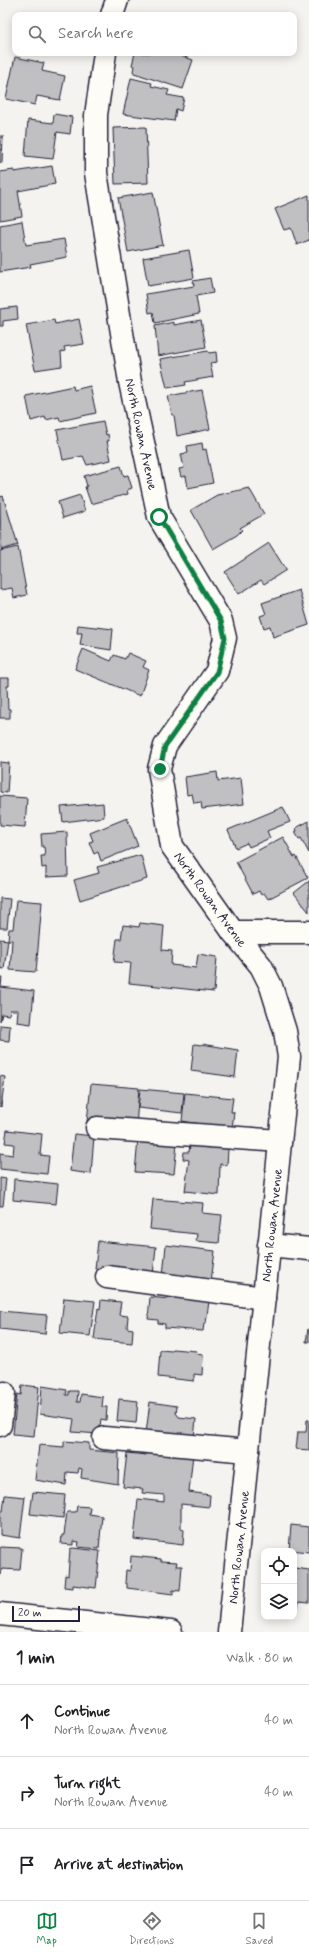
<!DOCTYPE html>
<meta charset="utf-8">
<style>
:root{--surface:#fff;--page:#f2f2f2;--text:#202124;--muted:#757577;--line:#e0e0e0;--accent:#0b8043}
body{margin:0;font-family:Mynerve,sans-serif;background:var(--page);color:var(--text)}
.controls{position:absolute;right:12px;bottom:12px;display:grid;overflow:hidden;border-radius:8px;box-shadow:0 2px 10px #0003}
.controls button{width:36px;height:36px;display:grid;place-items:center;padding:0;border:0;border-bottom:1px solid var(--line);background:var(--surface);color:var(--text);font:20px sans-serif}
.scale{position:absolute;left:12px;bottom:10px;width:68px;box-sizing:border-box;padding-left:4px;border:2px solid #22223b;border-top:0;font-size:11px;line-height:14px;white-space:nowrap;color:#22223b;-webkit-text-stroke:3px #fdfcf7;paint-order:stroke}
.stop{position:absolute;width:12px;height:12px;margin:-9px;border:3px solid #0b8043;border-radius:50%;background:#fff}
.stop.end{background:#0b8043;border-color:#fff;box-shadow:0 1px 4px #0008}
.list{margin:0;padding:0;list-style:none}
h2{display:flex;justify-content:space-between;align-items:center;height:52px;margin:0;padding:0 16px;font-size:17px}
h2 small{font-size:13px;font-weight:400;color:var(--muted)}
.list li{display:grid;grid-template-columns:26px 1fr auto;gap:12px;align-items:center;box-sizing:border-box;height:72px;padding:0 16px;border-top:1px solid var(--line)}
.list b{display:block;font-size:15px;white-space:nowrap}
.list p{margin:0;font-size:13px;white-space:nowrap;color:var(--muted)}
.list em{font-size:13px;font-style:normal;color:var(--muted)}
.icon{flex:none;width:22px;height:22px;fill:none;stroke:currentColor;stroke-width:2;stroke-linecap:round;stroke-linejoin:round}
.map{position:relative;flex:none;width:309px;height:1632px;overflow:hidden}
.search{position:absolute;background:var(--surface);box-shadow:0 2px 10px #0003;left:12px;right:12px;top:12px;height:44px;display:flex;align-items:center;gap:10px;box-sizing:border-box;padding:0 14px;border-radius:8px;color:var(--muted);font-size:15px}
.sheet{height:268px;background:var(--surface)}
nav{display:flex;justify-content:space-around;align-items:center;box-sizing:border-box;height:56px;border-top:1px solid var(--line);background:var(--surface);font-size:11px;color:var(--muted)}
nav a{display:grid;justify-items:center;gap:2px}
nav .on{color:var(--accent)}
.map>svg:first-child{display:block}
</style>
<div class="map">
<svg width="309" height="1632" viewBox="0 0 309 1632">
<rect width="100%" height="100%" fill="#f4f3ef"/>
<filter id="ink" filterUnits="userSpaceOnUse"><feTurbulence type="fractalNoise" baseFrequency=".025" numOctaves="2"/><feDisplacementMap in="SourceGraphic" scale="8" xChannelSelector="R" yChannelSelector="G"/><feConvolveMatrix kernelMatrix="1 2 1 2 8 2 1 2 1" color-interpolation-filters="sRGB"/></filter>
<g filter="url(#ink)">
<!-- building -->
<g fill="#c0bfc2" stroke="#22223b">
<polygon points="135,53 173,53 193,60 183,89 134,73 133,71 134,66 132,65"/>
<polygon points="15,57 44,63 42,71 65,76 60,100 37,96 35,105 6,99"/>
<polygon points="131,78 152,83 151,86 169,90 167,95 184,98 181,111 176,109 174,121 123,114"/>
<polygon points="54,114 72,117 70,134 57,132 53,159 25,156 28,120 53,123"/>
<polygon points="146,127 148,183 115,184 113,128"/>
<polygon points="0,136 3,136 2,163 0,163"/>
<polygon points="52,166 55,184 18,191 22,216 0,220 0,172 14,170 14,172"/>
<polygon points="153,192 163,245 128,252 118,198"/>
<polygon points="309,195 309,240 297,245 291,228 284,230 275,209"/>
<polygon points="22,221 26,245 64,239 67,257 30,264 31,267 0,272 0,225"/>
<polygon points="189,250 194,278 148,286 143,258"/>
<polygon points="210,278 213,293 196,296 199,314 155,323 153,312 149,313 146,294 194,286 193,281"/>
<polygon points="17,307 18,319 3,321 3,326 0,326 0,309"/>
<polygon points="79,319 84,344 64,347 65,351 61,352 62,366 35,370 26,325 54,320 55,324"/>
<polygon points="201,320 206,347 158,356 155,326 174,322 174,325"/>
<polygon points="208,351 209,353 216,352 217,362 210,363 213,377 185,382 186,385 167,388 160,359"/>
<polygon points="73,386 74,390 90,386 96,413 60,421 59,417 46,420 45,417 31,421 26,396"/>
<polygon points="202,390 210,429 177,436 174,415 172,415 168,396"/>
<polygon points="103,421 106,435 108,434 109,441 107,441 111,460 87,465 83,456 63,460 57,430"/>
<polygon points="202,443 203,450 206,449 213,483 188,488 186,476 181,477 179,469 184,468 181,454 188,453 187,446"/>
<polygon points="121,466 124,476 128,475 132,488 127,490 128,494 91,504 85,487 87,486 84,476"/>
<polygon points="249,488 264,514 240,528 242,530 237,535 213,549 191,510 217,495"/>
<polygon points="80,495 85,511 63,518 58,502"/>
<polygon points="3,496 18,545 1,550 0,497"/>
<polygon points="269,543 286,570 264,584 261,580 239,594 225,572"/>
<polygon points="18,547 27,595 14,598 12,588 0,590 0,551"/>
<polygon points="299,590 309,625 273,637 270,626 264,628 260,616 266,614 262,603"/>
<polygon points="78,625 113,629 111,650 80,645 82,633 77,633"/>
<polygon points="83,649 111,661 114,655 125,659 128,653 146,661 143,667 149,670 140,696 75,669"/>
<polygon points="0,678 9,678 9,686 7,686 8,709 10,709 10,718 0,718"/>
<polygon points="0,762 9,763 7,793 0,792"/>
<polygon points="217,772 218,781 241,778 244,804 202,809 201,802 194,803 192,794 187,795 185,777"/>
<polygon points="0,796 27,798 25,827 0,825"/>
<polygon points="103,803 104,817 63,822 61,807"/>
<polygon points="283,807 290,822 267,831 270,838 249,847 247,843 236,848 228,830"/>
<polygon points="127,818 138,846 101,861 98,852 94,854 89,842 93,841 90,833"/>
<polygon points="309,821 309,853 301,838 299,839 295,832 297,831 296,828"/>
<polygon points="67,832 68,876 46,877 46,867 42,868 41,856 45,856 44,847 42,847 41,834"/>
<polygon points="283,837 294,857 296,856 308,878 268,899 264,893 261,895 259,891 253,894 236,862"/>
<polygon points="141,855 147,879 80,900 74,880 99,873 97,867"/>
<polygon points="309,881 309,912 294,893"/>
<polygon points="0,898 10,899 7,928 0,928"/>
<polygon points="16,900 42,902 36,972 10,970 12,940 8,940 9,929 13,929"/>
<polygon points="140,923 164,926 162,950 172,951 171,965 196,968 198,954 217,957 214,992 129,983 131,963 114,962 117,939 121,939 123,925 139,927"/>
<polygon points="0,939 8,940 4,969 0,968"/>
<polygon points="0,977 2,977 1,987 34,991 31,1024 17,1022 18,1010 10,1010 9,1015 2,1014 0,1021"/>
<polygon points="0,1025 10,1026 9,1041 0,1040"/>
<polygon points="194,1044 202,1045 202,1044 238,1050 235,1077 191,1071"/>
<polygon points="0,1076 5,1077 1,1107 0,1106"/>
<polygon points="91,1084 139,1088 136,1127 87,1122"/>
<polygon points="140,1089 184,1093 182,1113 138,1108"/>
<polygon points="185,1093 233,1098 231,1112 234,1112 232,1129 182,1121"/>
<polygon points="7,1130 42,1134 40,1155 49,1156 47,1174 0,1169 0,1153 13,1155 14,1144 5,1143"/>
<polygon points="74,1134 94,1136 91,1174 70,1171"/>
<polygon points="138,1140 177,1144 174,1174 135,1172"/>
<polygon points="190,1145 228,1149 227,1165 220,1164 219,1195 185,1191 189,1160 183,1159 184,1152 189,1152"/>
<polygon points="0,1178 6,1179 3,1206 0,1206"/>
<polygon points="14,1179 58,1184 56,1204 13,1200"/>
<polygon points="153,1199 203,1203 202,1213 222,1215 219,1243 196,1241 197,1234 150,1229"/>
<polygon points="98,1241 156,1247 153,1275 95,1269"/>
<polygon points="166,1245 215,1251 211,1282 163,1276"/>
<polygon points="150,1297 168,1299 168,1297 209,1301 206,1323 204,1323 203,1331 165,1328 165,1324 158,1323 158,1320 148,1319"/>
<polygon points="64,1298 95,1301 90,1336 60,1333"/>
<polygon points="101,1300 121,1302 119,1315 128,1316 127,1328 133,1329 132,1343 94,1339 98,1308 100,1309"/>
<polygon points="0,1311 47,1315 45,1334 0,1329"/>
<polygon points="308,1329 309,1329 309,1342 306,1342"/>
<polygon points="172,1349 197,1351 196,1354 203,1355 202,1375 194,1374 194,1381 158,1377 160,1350 172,1351"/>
<polygon points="22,1385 39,1387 34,1436 13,1434 17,1394 21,1395"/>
<polygon points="42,1386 67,1390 66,1395 69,1395 69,1391 78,1391 77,1402 80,1402 81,1394 103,1397 102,1407 107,1407 106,1420 101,1419 99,1434 72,1432 74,1419 40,1414"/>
<polygon points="119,1399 138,1401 136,1423 117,1421"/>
<polygon points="150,1402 177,1406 176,1413 179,1417 196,1419 194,1438 146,1433"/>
<polygon points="307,1420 309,1420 309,1450 296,1449 298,1432 306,1432"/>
<polygon points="64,1441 89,1443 89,1450 119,1453 118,1484 81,1478 82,1469 79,1468 78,1473 67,1472 66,1485 35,1480 39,1445 64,1447"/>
<polygon points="146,1449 193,1454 189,1492 210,1495 209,1507 181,1504 181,1529 184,1530 183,1545 134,1539 138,1499 164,1502 164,1495 142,1493 143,1489 123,1487 127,1453 146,1455"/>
<polygon points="33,1492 65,1495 63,1518 30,1514"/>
<polygon points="5,1495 25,1497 20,1538 0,1535 0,1511 3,1511"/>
<polygon points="77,1506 90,1507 89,1514 102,1516 99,1549 78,1547 79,1542 73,1541 73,1545 61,1544 62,1535 64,1535 67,1512 76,1512"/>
<polygon points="291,1525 309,1527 309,1552 289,1550"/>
<polygon points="0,1547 22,1548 20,1570 2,1569 1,1575 0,1575"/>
<polygon points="73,1548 100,1551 96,1588 73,1585 73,1588 64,1587 65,1575 68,1576 70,1549"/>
<polygon points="131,1556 161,1559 161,1561 177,1562 176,1566 182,1566 180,1591 173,1590 173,1594 127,1588 127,1583 125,1583 126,1570 130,1571"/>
<polygon points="295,1568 309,1570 309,1603 299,1602 298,1607 294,1606"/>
</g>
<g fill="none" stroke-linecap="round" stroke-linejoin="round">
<defs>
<g id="minor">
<polyline points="112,15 117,0"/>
<polyline points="105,53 96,115 96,173 130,382 159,517 221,621 225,638 217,671 165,746 159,769 172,846 233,932 261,966 271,986 285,1031 289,1057 229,1632"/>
<polyline points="233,932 309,932"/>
<polyline points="97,1128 280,1141"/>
<polyline points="269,1245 309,1249"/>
<polyline points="107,1277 264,1298"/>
<polyline points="0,1425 4,1393"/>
<polyline points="104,1438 248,1451"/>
<polyline points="0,1614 171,1632"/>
</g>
</defs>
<!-- minor casing -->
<use href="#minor" stroke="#22223b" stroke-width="25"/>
<!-- minor -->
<use href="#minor" stroke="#fdfcf7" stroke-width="22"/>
</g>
</g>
<g fill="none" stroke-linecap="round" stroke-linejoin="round" filter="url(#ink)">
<!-- route -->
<polyline stroke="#0b8043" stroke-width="5" points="159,517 221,621 225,638 217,672 165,746 160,769"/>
</g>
<g text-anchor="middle" stroke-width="3.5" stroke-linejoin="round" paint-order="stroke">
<!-- street labels -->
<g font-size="13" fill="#22223b" stroke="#fdfcf7">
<text transform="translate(142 434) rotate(78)" y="5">North Rowan Avenue</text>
<text transform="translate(211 899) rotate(54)" y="5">North Rowan Avenue</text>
<text transform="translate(271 1225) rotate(-84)" y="5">North Rowan Avenue</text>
<text transform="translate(238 1547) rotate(-84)" y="5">North Rowan Avenue</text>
</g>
</g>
</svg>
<div class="controls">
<button><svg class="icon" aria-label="locate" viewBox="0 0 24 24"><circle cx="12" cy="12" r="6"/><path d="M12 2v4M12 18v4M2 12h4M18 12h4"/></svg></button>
<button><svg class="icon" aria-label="layers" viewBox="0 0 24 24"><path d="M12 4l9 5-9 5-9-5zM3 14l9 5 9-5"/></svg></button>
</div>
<div class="scale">20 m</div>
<div class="stop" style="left:159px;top:517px"></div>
<div class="stop end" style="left:160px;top:769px"></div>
<div class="search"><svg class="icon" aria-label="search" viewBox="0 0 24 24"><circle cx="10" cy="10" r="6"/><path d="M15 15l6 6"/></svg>Search here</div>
</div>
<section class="sheet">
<h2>1 min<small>Walk · 80 m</small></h2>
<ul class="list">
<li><svg class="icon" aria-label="ahead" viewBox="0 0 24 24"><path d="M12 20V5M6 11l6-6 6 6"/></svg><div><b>Continue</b><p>North Rowan Avenue</p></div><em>40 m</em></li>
<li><svg class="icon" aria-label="right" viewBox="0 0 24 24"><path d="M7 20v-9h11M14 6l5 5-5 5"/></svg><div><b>Turn right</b><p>North Rowan Avenue</p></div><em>40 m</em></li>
<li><svg class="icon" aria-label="arrive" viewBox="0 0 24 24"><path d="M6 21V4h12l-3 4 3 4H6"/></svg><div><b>Arrive at destination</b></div></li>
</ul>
</section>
<nav>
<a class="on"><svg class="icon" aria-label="map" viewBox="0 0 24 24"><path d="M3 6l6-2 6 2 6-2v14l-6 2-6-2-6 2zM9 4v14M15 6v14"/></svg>Map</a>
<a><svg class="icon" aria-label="directions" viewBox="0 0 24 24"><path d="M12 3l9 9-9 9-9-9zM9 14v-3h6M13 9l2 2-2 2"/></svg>Directions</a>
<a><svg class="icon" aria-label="saved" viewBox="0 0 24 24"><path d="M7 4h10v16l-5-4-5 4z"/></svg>Saved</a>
</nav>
